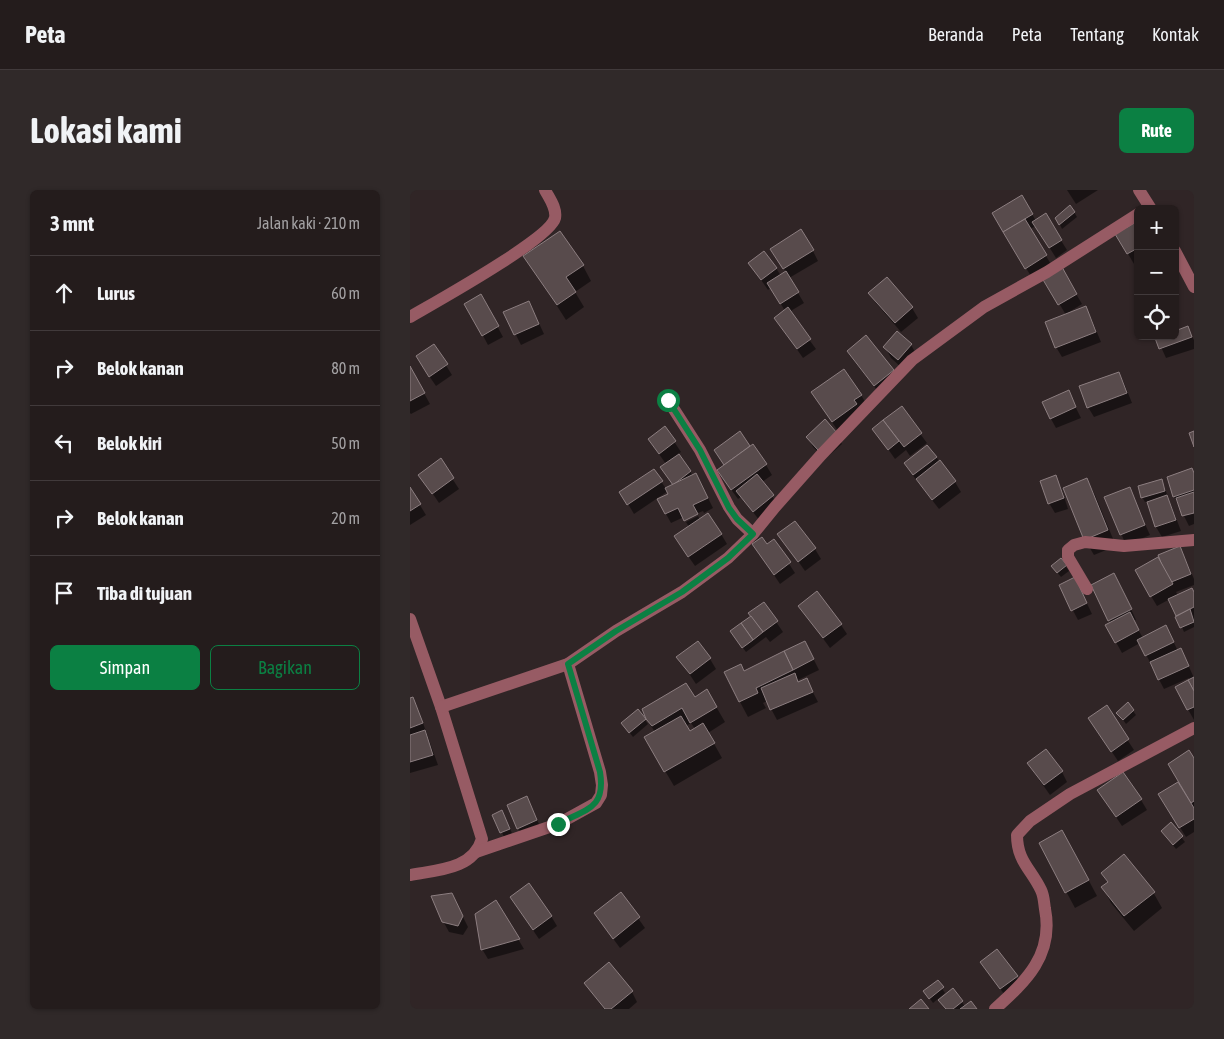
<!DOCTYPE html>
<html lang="id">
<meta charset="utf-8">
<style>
:root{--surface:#241c1c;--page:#302929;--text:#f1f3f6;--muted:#a3a1a3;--line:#413a3b;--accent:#0b8043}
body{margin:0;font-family:"Asap Condensed",sans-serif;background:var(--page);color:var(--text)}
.controls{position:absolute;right:15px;top:15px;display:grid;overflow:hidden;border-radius:8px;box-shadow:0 1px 4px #0004}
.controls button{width:45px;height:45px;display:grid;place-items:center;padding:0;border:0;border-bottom:1px solid var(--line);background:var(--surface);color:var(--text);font:25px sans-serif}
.stop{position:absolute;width:15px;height:15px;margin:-11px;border:4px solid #0b8043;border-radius:50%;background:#fff}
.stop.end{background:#0b8043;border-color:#fff;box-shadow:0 1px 5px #0008}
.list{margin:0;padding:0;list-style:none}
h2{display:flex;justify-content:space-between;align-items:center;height:65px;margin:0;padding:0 20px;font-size:21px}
h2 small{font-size:16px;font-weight:400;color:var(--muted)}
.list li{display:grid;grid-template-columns:32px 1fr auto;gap:15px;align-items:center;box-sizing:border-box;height:75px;padding:0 20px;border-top:1px solid var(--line)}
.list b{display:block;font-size:19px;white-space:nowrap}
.list em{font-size:16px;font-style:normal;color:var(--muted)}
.actions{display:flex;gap:10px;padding:15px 20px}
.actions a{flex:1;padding:11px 0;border:1px solid var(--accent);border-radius:8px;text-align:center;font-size:18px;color:var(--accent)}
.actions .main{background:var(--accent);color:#fff}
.icon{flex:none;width:28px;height:28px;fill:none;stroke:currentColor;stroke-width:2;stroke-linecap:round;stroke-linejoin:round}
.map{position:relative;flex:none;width:784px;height:819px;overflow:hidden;border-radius:8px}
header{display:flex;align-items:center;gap:30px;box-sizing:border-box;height:70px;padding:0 25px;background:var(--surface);border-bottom:1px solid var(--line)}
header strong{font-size:24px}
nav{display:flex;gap:28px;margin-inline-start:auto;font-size:18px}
.intro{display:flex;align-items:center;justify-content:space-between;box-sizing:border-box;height:120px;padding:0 30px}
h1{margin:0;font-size:35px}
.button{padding:12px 22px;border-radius:8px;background:var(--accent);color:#fff;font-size:18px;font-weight:700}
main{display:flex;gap:30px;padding:0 30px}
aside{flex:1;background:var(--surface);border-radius:8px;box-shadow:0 1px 4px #0004}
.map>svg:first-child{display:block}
</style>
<header>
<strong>Peta</strong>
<nav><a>Beranda</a><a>Peta</a><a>Tentang</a><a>Kontak</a></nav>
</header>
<div class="intro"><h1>Lokasi kami</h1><a class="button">Rute</a></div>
<main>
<aside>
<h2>3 mnt<small>Jalan kaki · 210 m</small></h2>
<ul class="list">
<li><svg class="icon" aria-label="ahead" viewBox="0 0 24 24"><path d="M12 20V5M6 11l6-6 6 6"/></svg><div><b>Lurus</b></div><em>60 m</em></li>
<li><svg class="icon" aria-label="right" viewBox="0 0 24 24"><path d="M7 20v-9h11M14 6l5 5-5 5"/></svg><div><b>Belok kanan</b></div><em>80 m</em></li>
<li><svg class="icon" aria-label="left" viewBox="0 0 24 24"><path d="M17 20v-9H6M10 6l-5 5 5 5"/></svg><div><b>Belok kiri</b></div><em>50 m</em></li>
<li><svg class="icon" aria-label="right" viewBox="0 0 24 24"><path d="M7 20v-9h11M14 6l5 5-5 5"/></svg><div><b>Belok kanan</b></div><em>20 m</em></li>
<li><svg class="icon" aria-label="arrive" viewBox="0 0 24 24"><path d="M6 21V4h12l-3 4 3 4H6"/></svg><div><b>Tiba di tujuan</b></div></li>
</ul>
<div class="actions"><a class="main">Simpan</a><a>Bagikan</a></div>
</aside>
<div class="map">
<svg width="784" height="819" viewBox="0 0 784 819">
<rect width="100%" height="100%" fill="#302526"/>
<!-- shadow -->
<g fill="#0007" fill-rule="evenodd">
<polygon points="657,0 688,0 666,14"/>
<polygon points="612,7 626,31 635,25 657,60 646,68 626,36 620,39 642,76 622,88 584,24"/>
<polygon points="664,22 667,27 652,39 647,28"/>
<polygon points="728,32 728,71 724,74 707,45"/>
<polygon points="361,59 403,61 408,71 379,88 394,113 379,122 406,159 393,168 365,128 375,121 361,97 358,100 340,74 366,78 371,86 376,82"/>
<polygon points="115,66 173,76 181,91 165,102 174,117 156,130"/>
<polygon points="651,78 672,114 656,124 656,125 675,118 681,128 691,152 652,167 646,157 656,125 634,88"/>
<polygon points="460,103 502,118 508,128 491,142 466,113"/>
<polygon points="71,106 93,147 78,155 56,114"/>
<polygon points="119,112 134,144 111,155 95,123"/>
<polygon points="777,138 784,150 784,159 756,168 747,148 753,146 765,146"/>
<polygon points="488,143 501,155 507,165 494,180 481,168 475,157"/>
<polygon points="24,156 42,185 26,196 13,177"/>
<polygon points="438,161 483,181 489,191 471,205 444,171"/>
<polygon points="0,178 20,214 1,224 0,223"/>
<polygon points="709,183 714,193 722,213 684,227 678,217"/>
<polygon points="658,202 671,228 646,238 641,229"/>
<polygon points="451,205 457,215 428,241 409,213"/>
<polygon points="491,218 517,253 500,266 496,260 485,269 464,239"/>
<polygon points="255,238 271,262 268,264 283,286 286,284 303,318 294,323 293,321 274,329 274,327 261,333 256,324 260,305 258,301 224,324 211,302 244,280 256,299 264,296 252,278 256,274 239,250"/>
<polygon points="330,243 340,258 356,275 362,285 352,292 369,316 350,331 331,307 328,309 314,290 315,276"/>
<polygon points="426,244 432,254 415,269 403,257 398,247"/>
<polygon points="526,267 545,292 551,302 529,319 501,283 495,274"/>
<polygon points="30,270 49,299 29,313 10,285"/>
<polygon points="784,283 784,334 779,336 764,306"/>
<polygon points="645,287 651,297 658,319 645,323 639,313"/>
<polygon points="677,290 685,305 706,356 684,365 675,350"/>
<polygon points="752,291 771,341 752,347 746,337 738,311 735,312 732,307"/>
<polygon points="0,299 16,325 0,335"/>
<polygon points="719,299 740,345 716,355 696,308"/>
<polygon points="288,326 290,330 311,344 317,354 285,376 271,356 279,337 276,332"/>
<polygon points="369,344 405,359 411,369 395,381"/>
<polygon points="364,351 385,383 370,394 350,364 357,356"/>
<polygon points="770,357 784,389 784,395 766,402 768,405 784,404 784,437 774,442 760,409 747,416 726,381"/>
<polygon points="651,370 659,381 651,387 646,381"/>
<polygon points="710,395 726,430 723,431 733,448 761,447 768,461 771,460 776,470 784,488 784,530 766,498 780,490 779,488 754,499 730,453 712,463 697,436 701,434 699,430"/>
<polygon points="650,396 670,399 682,424 668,430"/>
<polygon points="354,414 373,442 360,452 356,447 336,462 324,446"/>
<polygon points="389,416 431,435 437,444 420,458"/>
<polygon points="400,462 409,480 388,490 389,493 396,489 408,512 367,530 357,511 353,513 356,518 338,527 330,512 334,482"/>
<polygon points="268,467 300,469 306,479 286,494"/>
<path d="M297,501L315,532L298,543L312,568L264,596L235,547L245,542L239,533L234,520L284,508ZM281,533L285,539L279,542L276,536Z"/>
<polygon points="3,509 8,519 28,575 0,583 0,510"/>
<polygon points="696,517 724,560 708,571 686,538"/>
<polygon points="228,521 238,534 223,547 216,538"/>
<polygon points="723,521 726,525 716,534 711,527"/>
<polygon points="784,571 784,642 776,647 750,605 770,592"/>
<polygon points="618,574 652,582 657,592 640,605"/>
<polygon points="688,600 731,610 737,620 712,636"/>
<polygon points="116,608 132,640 114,648 108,638"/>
<polygon points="84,625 94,626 102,643 94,647"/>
<polygon points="761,634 775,652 766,659 752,642"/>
<polygon points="630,653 661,657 687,706 665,718"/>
<polygon points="692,684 743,702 752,718 724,741 701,713 693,697 698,693"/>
<polygon points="211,704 235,738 210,758 185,724"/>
<polygon points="101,708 141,726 147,736 129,749"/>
<polygon points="86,712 114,759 78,769 72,759"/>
<polygon points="47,715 58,737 53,745 39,742 33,731"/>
<polygon points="578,782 606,786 612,796 597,808"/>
<polygon points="527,791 535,803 523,813 518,806"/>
<polygon points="175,793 222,802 227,812 219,819 194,819"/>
<polygon points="552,812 555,817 565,819 536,819"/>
</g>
<!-- building -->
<g fill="#584b4c" stroke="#8c7e80">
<polygon points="612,5 623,24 593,42 582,23"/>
<polygon points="660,15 665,22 649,35 645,28"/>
<polygon points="636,23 652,50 639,58 622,32"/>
<polygon points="615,29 637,65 615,79 593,42"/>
<polygon points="728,31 728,58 717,64 705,44"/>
<polygon points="391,39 404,60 373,79 360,59"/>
<polygon points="150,41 174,75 156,87 166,102 147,115 113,66"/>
<polygon points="354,61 367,78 351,90 338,73"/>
<polygon points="652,77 667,104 648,115 632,88"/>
<polygon points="376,81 389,102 370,114 357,93"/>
<polygon points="477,87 503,117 485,133 458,103"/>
<polygon points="71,104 89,136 72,146 54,114"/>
<polygon points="119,111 129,134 104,145 93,122"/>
<polygon points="676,116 686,142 645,158 635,132"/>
<polygon points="378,117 401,149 387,159 364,128"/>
<polygon points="778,136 782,147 749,159 745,148 765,146 765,141"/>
<polygon points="487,141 502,154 488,170 473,157"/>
<polygon points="456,145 484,180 464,196 437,161"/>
<polygon points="24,154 38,174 19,187 6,166"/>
<polygon points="0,176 15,203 0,211"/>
<polygon points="434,179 452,205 444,210 447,214 422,232 401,202"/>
<polygon points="709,182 717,203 677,218 669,196"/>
<polygon points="659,200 666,217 640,229 632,212"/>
<polygon points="492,216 512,243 494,257 473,230"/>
<polygon points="415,229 427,243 408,260 396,247"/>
<polygon points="473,230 489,251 478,260 462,239"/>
<polygon points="255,236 266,251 249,264 238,249"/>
<polygon points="330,241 340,256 314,275 304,260"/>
<polygon points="784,241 784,257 779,243"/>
<polygon points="343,254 357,274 321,300 307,280"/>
<polygon points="517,255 527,267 503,285 494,273"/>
<polygon points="269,264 281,281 263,295 250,277"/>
<polygon points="31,268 44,288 22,304 8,285"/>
<polygon points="530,270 546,291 522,310 506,289"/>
<polygon points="782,278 784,283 784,300 763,307 757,287"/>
<polygon points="244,279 253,291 217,315 209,302"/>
<polygon points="286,283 298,308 283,315 288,324 274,331 268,318 255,324 247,309 258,304 255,298"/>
<polygon points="347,284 364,305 343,322 326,301"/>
<polygon points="646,285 654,308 638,314 630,291"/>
<polygon points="677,288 698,340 674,350 653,298"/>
<polygon points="752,289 755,301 731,308 728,296"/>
<polygon points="0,297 11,314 0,321"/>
<polygon points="720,297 735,335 710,345 694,307"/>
<polygon points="784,302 784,323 772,326 766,308"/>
<polygon points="757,305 766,330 745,337 737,312"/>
<polygon points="298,323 312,344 278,367 264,346"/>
<polygon points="385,331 406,358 388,372 367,344"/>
<polygon points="352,347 357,354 364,349 381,372 364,385 342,354"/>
<polygon points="770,356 781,384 759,393 748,365"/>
<polygon points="748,367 763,394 740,407 725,380"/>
<polygon points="651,368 657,375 647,383 641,376"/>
<polygon points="704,383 722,419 698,431 681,395"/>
<polygon points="665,387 677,413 661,421 649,395"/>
<polygon points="782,398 784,402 784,417 766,426 758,409"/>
<polygon points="407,401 432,434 413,448 388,416"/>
<polygon points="354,412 368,431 353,442 338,423"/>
<polygon points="780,419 784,432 770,438 765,427"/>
<polygon points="720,422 729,440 705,453 695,435"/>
<polygon points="341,426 353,442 343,450 331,433"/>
<polygon points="331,433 343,450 332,458 320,441"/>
<polygon points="756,435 764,452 735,466 727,450"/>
<polygon points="288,451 301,468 280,484 266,467"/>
<polygon points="395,451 404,469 383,480 374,461"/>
<polygon points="771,458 779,476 748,490 740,472"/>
<polygon points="374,461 383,480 346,498 348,503 329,512 314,482 331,474 334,481"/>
<polygon points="385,483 388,492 397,488 403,502 360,520 351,498"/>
<polygon points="784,487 784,501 778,490"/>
<polygon points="778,490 784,501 784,517 777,520 765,497"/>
<polygon points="276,493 285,507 297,499 307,517 280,533 272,518 242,536 236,529 232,519"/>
<polygon points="3,507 13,533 0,538 0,508"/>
<polygon points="718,512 724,520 713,530 706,523"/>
<polygon points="697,515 719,549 701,562 678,528"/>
<polygon points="228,519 236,529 219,543 211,533"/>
<polygon points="271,526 280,541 293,533 305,553 254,582 234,547"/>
<polygon points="15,540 23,565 0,572 0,545"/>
<polygon points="636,559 653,581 634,595 617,573"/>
<polygon points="779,560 784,568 784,611 781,613 758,574"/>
<polygon points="713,582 732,609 706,627 687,600"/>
<polygon points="768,592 784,618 784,629 769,638 748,604"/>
<polygon points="117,606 127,630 107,639 97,615"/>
<polygon points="92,620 100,639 90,643 82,625"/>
<polygon points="761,632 773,646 763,655 751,641"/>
<polygon points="652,640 679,690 655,703 629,653"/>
<polygon points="714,664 745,702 714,726 691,697 698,692 691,683"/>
<polygon points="119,693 142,726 123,740 100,707"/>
<polygon points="211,702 230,727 203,749 184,723"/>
<polygon points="42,703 53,726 48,736 32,732 21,706"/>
<polygon points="86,710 110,749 71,760 65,724"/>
<polygon points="587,759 608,786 590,799 570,772"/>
<polygon points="199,772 223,801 201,819 195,819 174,793"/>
<polygon points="528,790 534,797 519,809 513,801"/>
<polygon points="543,798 553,811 543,819 536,819 528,810"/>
<polygon points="511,809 519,819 499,819"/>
<polygon points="561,811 567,819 550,819"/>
</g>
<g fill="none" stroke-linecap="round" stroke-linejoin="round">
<!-- minor -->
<g stroke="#975b64" stroke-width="12">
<polyline points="729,0 741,19"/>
<polyline points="765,61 784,97"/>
<path d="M0,127C24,113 140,49 145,28C147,18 139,8 135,0"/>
<polyline points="258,210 290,260 319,317 327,329 343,344"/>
<polyline points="677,399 658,367 658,360 664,355 675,352 714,356 784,350"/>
<path d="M0,429L31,517L72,649C63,680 26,680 0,685"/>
<polyline points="31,517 158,474 206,441 272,402 318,368 343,344 365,317 411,265 502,170 574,117 637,82 728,24"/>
<polyline points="66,662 148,634 186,613 191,605 192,595 190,582 158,474"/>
<path d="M585,819C616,791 644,765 635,719C634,713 634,706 631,700C621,679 607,671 607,645L620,631L660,604L784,538"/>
</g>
</g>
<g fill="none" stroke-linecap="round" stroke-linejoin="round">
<!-- route -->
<path stroke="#0b8043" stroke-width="6" d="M148,634C176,619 196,619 190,582L158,474L206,441L272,402L318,368L343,344L327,329L319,318L290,260L258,210"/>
</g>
</svg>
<div class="controls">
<button>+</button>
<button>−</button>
<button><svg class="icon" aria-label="locate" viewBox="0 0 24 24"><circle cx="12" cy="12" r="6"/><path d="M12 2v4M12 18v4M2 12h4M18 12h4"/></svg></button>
</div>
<div class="stop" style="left:258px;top:210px"></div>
<div class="stop end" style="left:148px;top:634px"></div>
</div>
</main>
